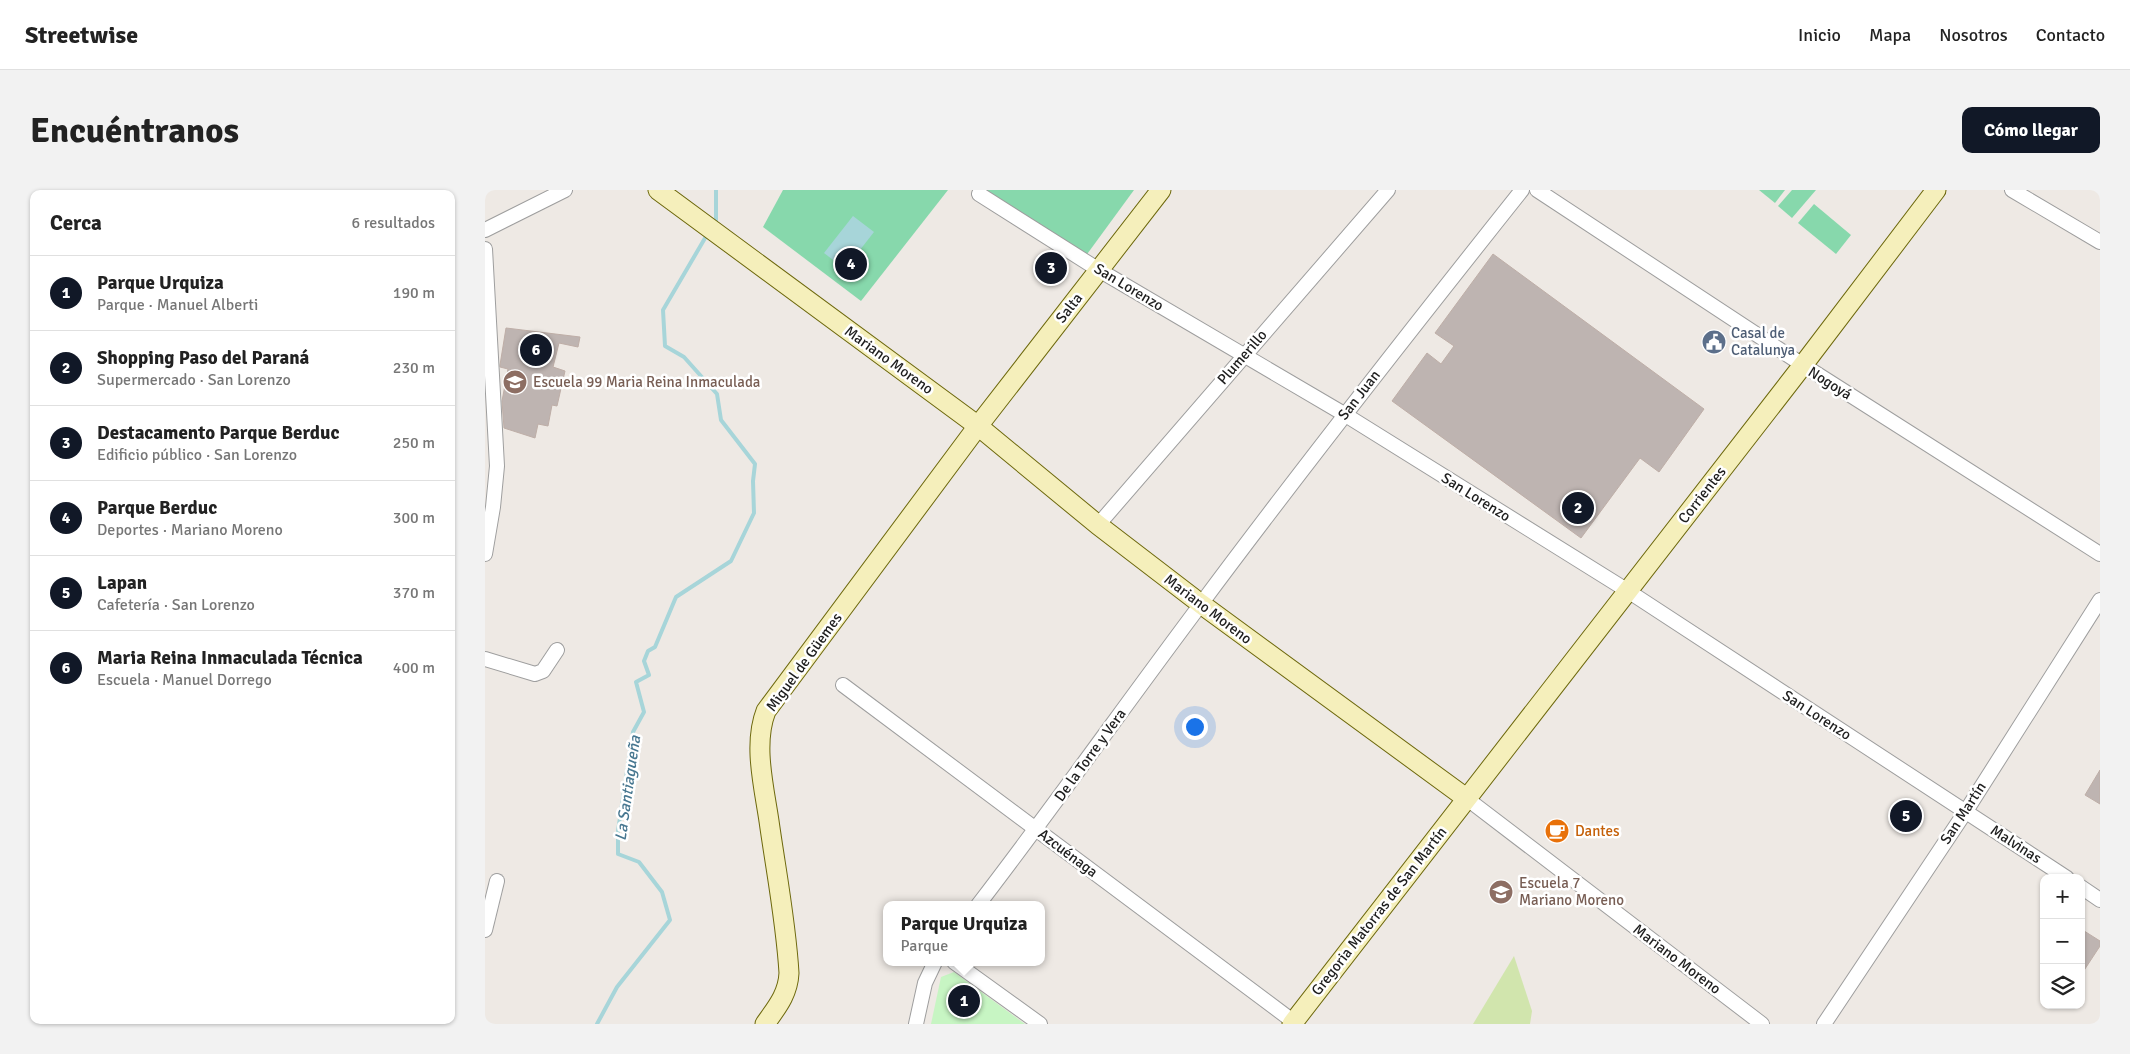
<!DOCTYPE html>
<html lang="es">
<meta charset="utf-8">
<style>
:root{--surface:#fff;--page:#f2f2f2;--text:#222;--muted:#767676;--line:#e0e0e0;--accent:#111827}
body{margin:0;font-family:Signika,sans-serif;background:var(--page);color:var(--text)}
.controls{position:absolute;right:15px;bottom:15px;display:grid;overflow:hidden;border-radius:10px;box-shadow:0 1px 4px #0004}
.controls button{width:45px;height:45px;display:grid;place-items:center;padding:0;border:0;border-bottom:1px solid var(--line);background:var(--surface);color:var(--text);font:25px sans-serif}
.you{position:absolute;left:709px;top:536px;width:18px;height:18px;margin:-12px;border:4px solid #fff;border-radius:50%;background:#1a73e8;box-shadow:0 0 0 8px #1a73e833}
.badge{display:grid;place-items:center;width:32px;height:32px;border-radius:50%;background:var(--accent);color:#fff;font-size:16px;font-weight:700}
.pin{position:absolute;translate:-50% -50%;border:2px solid #fff;box-shadow:0 1px 5px #0006}
.popup{position:absolute;left:398px;top:711px;width:162px;height:65px;box-sizing:border-box;display:grid;place-content:center;border-radius:10px;background:var(--surface);filter:drop-shadow(0 1px 4px #0005);font-size:16px;white-space:nowrap;color:var(--muted)}
.popup b{font-size:19px;color:var(--text)}
.popup::after{content:'';position:absolute;left:50%;top:100%;margin-left:-10px;border:10px solid transparent;border-top-color:var(--surface)}
.list{margin:0;padding:0;list-style:none}
h2{display:flex;justify-content:space-between;align-items:center;height:65px;margin:0;padding:0 20px;font-size:21px}
h2 small{font-size:16px;font-weight:400;color:var(--muted)}
.list li{display:grid;grid-template-columns:32px 1fr auto;gap:15px;align-items:center;box-sizing:border-box;height:75px;padding:0 20px;border-top:1px solid var(--line)}
.list b{display:block;font-size:19px;white-space:nowrap}
.list p{margin:0;font-size:16px;white-space:nowrap;color:var(--muted)}
.list em{font-size:16px;font-style:normal;color:var(--muted)}
.icon{flex:none;width:28px;height:28px;fill:none;stroke:currentColor;stroke-width:2;stroke-linecap:round;stroke-linejoin:round}
.map{position:relative;flex:none;width:1615px;height:834px;overflow:hidden;border-radius:10px}
header{display:flex;align-items:center;gap:30px;box-sizing:border-box;height:70px;padding:0 25px;background:var(--surface);border-bottom:1px solid var(--line)}
header strong{font-size:24px}
nav{display:flex;gap:28px;margin-inline-start:auto;font-size:18px}
.intro{display:flex;align-items:center;justify-content:space-between;box-sizing:border-box;height:120px;padding:0 30px}
h1{margin:0;font-size:35px}
.button{padding:12px 22px;border-radius:10px;background:var(--accent);color:#fff;font-size:18px;font-weight:700}
main{display:flex;gap:30px;padding:0 30px}
aside{flex:1;background:var(--surface);border-radius:10px;box-shadow:0 1px 4px #0004}
.map>svg:first-child{display:block}
</style>
<header>
<strong>Streetwise</strong>
<nav><a>Inicio</a><a>Mapa</a><a>Nosotros</a><a>Contacto</a></nav>
</header>
<div class="intro"><h1>Encuéntranos</h1><a class="button">Cómo llegar</a></div>
<main>
<aside>
<h2>Cerca<small>6 resultados</small></h2>
<ul class="list">
<li><span class="badge">1</span><div><b>Parque Urquiza</b><p>Parque · Manuel Alberti</p></div><em>190 m</em></li>
<li><span class="badge">2</span><div><b>Shopping Paso del Paraná</b><p>Supermercado · San Lorenzo</p></div><em>230 m</em></li>
<li><span class="badge">3</span><div><b>Destacamento Parque Berduc</b><p>Edificio público · San Lorenzo</p></div><em>250 m</em></li>
<li><span class="badge">4</span><div><b>Parque Berduc</b><p>Deportes · Mariano Moreno</p></div><em>300 m</em></li>
<li><span class="badge">5</span><div><b>Lapan</b><p>Cafetería · San Lorenzo</p></div><em>370 m</em></li>
<li><span class="badge">6</span><div><b>Maria Reina Inmaculada Técnica</b><p>Escuela · Manuel Dorrego</p></div><em>400 m</em></li>
</ul>
</aside>
<div class="map">
<svg width="1615" height="834" viewBox="0 0 1615 834">
<rect width="100%" height="100%" fill="#eee9e4"/>
<!-- grass -->
<polygon fill="#d1e5ad" points="1029,766 1047,821 1045,834 988,834"/>
<!-- park -->
<polygon fill="#c7f5c3" points="469,782 540,834 446,834 456,787"/>
<!-- pitch -->
<g fill="#87d8ac">
<polygon points="298,0 463,0 376,111 278,37"/>
<polygon points="498,0 649,0 600,67"/>
<polygon points="1274,0 1300,0 1290,13"/>
<polygon points="1307,0 1331,0 1307,28 1293,16"/>
<polygon points="1329,14 1366,45 1351,64 1313,33"/>
</g>
<!-- water -->
<polygon fill="#a7d5d9" points="368,26 389,42 360,79 339,63"/>
<g fill="none" stroke-linecap="round" stroke-linejoin="round">
<!-- stream -->
<g stroke="#a7d5d9" stroke-width="4">
<polyline points="228,34 231,30 231,0"/>
<polyline points="112,834 132,797 185,730 177,702 154,672 133,664 133,641 148,542 159,522 151,492 164,485 159,471 163,461 170,457 191,407 246,371 269,323 268,291 270,274 236,230 232,204 199,167 180,156 178,120 223,43"/>
</g>
</g>
<!-- building -->
<g fill="#beb4b1" stroke="#beaea7">
<polygon points="1008,64 1219,219 1174,282 1155,268 1096,348 907,211 942,163 956,174 969,156 950,143"/>
<polygon points="21,138 95,147 93,157 74,153 68,177 80,181 72,216 67,215 63,236 53,234 50,248 19,238 17,211 23,179 15,177 15,175"/>
<polygon points="1615,580 1615,614 1600,605"/>
<polygon points="1596,739 1615,751 1615,756 1596,785"/>
</g>
<g fill="none" stroke-linecap="round" stroke-linejoin="round">
<defs>
<g id="street">
<polyline points="1052,0 1318,175 1615,364"/>
<polyline points="1527,0 1615,52"/>
<polyline points="494,4 614,80 859,224 1143,401 1582,688"/>
<polyline points="0,40 80,0"/>
<polyline points="0,59 12,276 8,317 0,364"/>
<polyline points="613,335 903,0"/>
<polyline points="0,469 50,484 58,481 72,460"/>
<polyline points="358,495 809,832"/>
<polyline points="981,608 1277,834"/>
<polyline points="1596,697 1615,710"/>
<path d="M493,715C569,616 641,514 716,414C820,274 928,137 1037,0"/>
<polyline points="0,740 12,691"/>
<polyline points="469,772 555,834"/>
<polyline points="431,834 440,793 450,772"/>
<polyline points="1339,834 1481,621 1615,410"/>
</g>
<g id="secondary">
<polyline points="173,0 493,236 613,335 716,414 981,608"/>
<path d="M280,834C292,817 303,804 304,783C301,732 291,681 284,631C279,597 268,554 281,521L493,236L676,0"/>
<polyline points="807,834 1318,175 1451,0"/>
</g>
</defs>
<!-- street casing -->
<use href="#street" stroke="#9e9e9e" stroke-width="16"/>
<!-- secondary casing -->
<use href="#secondary" stroke="#6d680c" stroke-width="21"/>
<!-- street -->
<use href="#street" stroke="#fff" stroke-width="14"/>
<!-- secondary -->
<use href="#secondary" stroke="#f5efbb" stroke-width="19"/>
</g>
<!-- icons -->
<defs>
<symbol id="civic-disc" viewBox="-11 -11 22 22"><circle r="9.5" fill="#5c6f8a" stroke="#fff"/><path d="M-.6-6.5H3V-4.5H.6V-3L4-1V1h2V6H-6V1h2V-1L-.6-3ZM-1.2 2.5V6h2.4V2.5Z" fill="#fff"/></symbol>
<symbol id="school-disc" viewBox="-11 -11 22 22"><circle r="9.5" fill="#8d6e63" stroke="#fff"/><path d="M0-5L7-2L0 1L-7-2ZM-4 1L0 2.5L4 1V4Q0 6-4 4Z" fill="#fff"/></symbol>
<symbol id="cafe-disc" viewBox="-11 -11 22 22"><circle r="9.5" fill="#e8710a" stroke="#fff"/><path d="M-5.5-4.5H6V0H3Q3 3.5 0 3.5H-2.5Q-5.5 3.5-5.5 0ZM3-3.2v2h1.7v-2ZM-6 4.5H4V6H-6Z" fill="#fff"/></symbol>
</defs>
<g fill-rule="evenodd">
<use href="#civic-disc" x="1215" y="138" width="28" height="28"/>
<use href="#school-disc" x="16" y="178" width="28" height="28"/>
<use href="#cafe-disc" x="1058" y="627" width="28" height="28"/>
<use href="#school-disc" x="1002" y="688" width="28" height="28"/>
</g>
<g text-anchor="middle" stroke-width="5" stroke-linejoin="round" paint-order="stroke">
<!-- street labels -->
<g font-size="15" fill="#1d1d1d" stroke="#fff">
<text transform="translate(644 97) rotate(31)" y="5">San Lorenzo</text>
<text transform="translate(584 118) rotate(-52)" y="5">Salta</text>
<text transform="translate(757 167) rotate(-49)" y="5">Plumerillo</text>
<text transform="translate(404 170) rotate(36)" y="5">Mariano Moreno</text>
<text transform="translate(1345 193) rotate(32)" y="5">Nogoyá</text>
<text transform="translate(874 205) rotate(-52)" y="5">San Juan</text>
<text transform="translate(1217 305) rotate(-52)" y="5">Corrientes</text>
<text transform="translate(991 307) rotate(32)" y="5">San Lorenzo</text>
<text transform="translate(723 419) rotate(37)" y="5">Mariano Moreno</text>
<text transform="translate(319 472) rotate(-54)" y="5">Miguel de Güemes</text>
<text transform="translate(1332 525) rotate(33)" y="5">San Lorenzo</text>
<text transform="translate(605 565) rotate(-54)" y="5">De la Torre y Vera</text>
<text transform="translate(1478 623) rotate(-57)" y="5">San Martín</text>
<text transform="translate(1531 654) rotate(33)" y="5">Malvinas</text>
<text transform="translate(583 663) rotate(37)" y="5">Azcuénaga</text>
<text transform="translate(894 721) rotate(-52)" y="5">Gregoria Matorras de San Martín</text>
<text transform="translate(1192 769) rotate(37)" y="5">Mariano Moreno</text>
</g>
<!-- service labels -->
<g font-size="15" fill="#4e5e75" stroke="#fff" text-anchor="start">
<text x="1246" y="148">Casal de<tspan x="1246" dy="17">Catalunya</tspan></text>
</g>
<!-- education labels -->
<g font-size="15" fill="#785e54" stroke="#fff" text-anchor="start">
<text x="48" y="197">Escuela 99 Maria Reina Inmaculada</text>
<text x="1034" y="698">Escuela 7<tspan x="1034" dy="17">Mariano Moreno</tspan></text>
</g>
<!-- food labels -->
<g font-size="15" fill="#c56008" stroke="#fff" text-anchor="start">
<text x="1090" y="646">Dantes</text>
</g>
<!-- water labels -->
<g font-size="16" font-style="italic" fill="#477790" stroke="#fff">
<text transform="translate(142 598) rotate(-82)" y="6">La Santiagueña</text>
</g>
</g>
</svg>
<div class="controls">
<button>+</button>
<button>−</button>
<button><svg class="icon" aria-label="layers" viewBox="0 0 24 24"><path d="M12 4l9 5-9 5-9-5zM3 14l9 5 9-5"/></svg></button>
</div>
<div class="you"></div>
<div class="pin badge" style="left:479px;top:811px">1</div>
<div class="popup"><b>Parque Urquiza</b>Parque</div>
<div class="pin badge" style="left:1093px;top:318px">2</div>
<div class="pin badge" style="left:566px;top:78px">3</div>
<div class="pin badge" style="left:366px;top:74px">4</div>
<div class="pin badge" style="left:1421px;top:626px">5</div>
<div class="pin badge" style="left:51px;top:160px">6</div>
</div>
</main>
